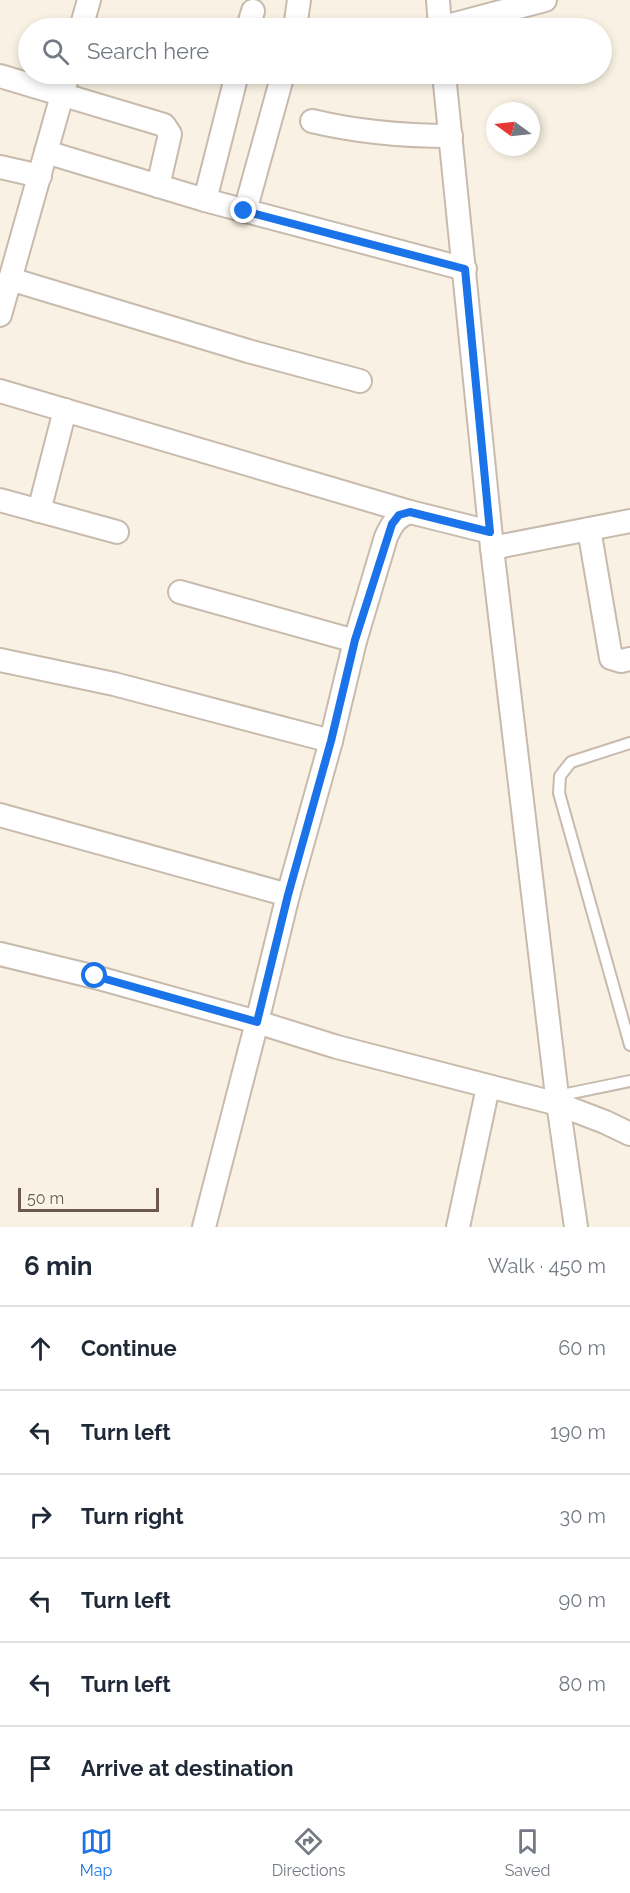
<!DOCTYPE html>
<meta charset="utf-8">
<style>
:root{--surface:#fff;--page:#f6f6f7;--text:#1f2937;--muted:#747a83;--line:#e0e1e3;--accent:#1a73e8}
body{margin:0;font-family:Raleway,sans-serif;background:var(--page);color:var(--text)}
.compass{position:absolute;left:486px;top:102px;width:54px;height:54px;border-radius:50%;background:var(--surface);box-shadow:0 3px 9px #0003;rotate:285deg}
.scale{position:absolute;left:18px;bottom:15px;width:141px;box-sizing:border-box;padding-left:6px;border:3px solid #6e5a4d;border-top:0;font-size:16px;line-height:21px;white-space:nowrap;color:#6e5a4d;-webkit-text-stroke:4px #fcf6ea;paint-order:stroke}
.stop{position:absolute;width:18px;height:18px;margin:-14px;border:4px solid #1a73e8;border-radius:50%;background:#fff}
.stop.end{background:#1a73e8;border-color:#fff;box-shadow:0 2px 6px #0008}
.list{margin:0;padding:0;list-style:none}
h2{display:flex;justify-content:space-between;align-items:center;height:78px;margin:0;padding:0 24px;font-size:26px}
h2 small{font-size:20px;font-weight:400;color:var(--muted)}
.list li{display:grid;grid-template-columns:39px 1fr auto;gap:18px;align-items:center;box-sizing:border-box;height:84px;padding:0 24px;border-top:2px solid var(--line)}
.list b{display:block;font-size:22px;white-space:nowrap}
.list em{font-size:20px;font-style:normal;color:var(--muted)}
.icon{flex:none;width:33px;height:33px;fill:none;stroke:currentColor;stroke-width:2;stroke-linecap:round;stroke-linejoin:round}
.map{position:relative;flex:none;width:630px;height:1227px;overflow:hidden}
.search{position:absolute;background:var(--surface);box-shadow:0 3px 9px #0003;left:18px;right:18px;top:18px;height:66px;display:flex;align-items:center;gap:15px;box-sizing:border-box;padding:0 21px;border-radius:33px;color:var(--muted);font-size:22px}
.sheet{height:582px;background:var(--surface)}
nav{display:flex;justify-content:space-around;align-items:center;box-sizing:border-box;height:84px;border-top:2px solid var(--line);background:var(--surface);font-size:16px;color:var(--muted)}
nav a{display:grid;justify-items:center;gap:3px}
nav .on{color:var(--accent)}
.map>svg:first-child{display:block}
</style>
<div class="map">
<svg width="630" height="1227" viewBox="0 0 630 1227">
<rect width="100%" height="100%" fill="#f9f2e4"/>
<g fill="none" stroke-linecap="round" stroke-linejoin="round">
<defs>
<g id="lane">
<polyline points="630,743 571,762 560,776 559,793 630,1045"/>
<polyline points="557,1096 630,1081"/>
</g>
<g id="street">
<polyline points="438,0 440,28"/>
<polyline points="81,28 89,0"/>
<polyline points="248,28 253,11"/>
<polyline points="295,28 299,0"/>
<polyline points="440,28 545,0"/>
<polyline points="444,74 492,548 557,1096 576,1227"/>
<polyline points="0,76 164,125 170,134 158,186"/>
<path d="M312,121C358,132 404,136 451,136"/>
<polyline points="46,152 205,200 465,269"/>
<polyline points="0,167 40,176"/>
<polyline points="205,200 237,74"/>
<polyline points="245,211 283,74"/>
<polyline points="10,279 248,351 360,381"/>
<polyline points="0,315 68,74"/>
<polyline points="0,391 410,512"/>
<polyline points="0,500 117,532"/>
<polyline points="39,511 65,410"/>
<polyline points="589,529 611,658 621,661 630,659"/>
<polyline points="492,548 630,521"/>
<polyline points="180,592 355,641"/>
<polyline points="0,660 114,684 331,741"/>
<polyline points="0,815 288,895"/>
<polyline points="0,954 95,977 257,1022 337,1047 558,1104 605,1122 630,1134"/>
<path d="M204,1227L257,1022L288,895L331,741L355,641L386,537C392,524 396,517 410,512L490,532"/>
<polyline points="458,1227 488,1087"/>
</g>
</defs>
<!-- lane casing -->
<use href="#lane" stroke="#c8baac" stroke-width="14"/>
<!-- street casing -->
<use href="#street" stroke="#c8baac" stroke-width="26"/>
<!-- lane -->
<use href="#lane" stroke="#fff" stroke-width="10"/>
<!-- street -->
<use href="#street" stroke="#fff" stroke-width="22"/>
</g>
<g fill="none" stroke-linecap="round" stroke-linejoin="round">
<!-- route -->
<polyline stroke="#1a73e8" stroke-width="8" points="95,976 257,1022 288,895 331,741 355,640 392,524 399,515 410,512 490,532 465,269 244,211"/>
</g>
</svg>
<svg class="compass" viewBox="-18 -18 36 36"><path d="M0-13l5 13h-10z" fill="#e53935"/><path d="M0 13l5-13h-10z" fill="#747a83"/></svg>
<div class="scale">50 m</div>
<div class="stop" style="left:95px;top:976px"></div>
<div class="stop end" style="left:244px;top:211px"></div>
<div class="search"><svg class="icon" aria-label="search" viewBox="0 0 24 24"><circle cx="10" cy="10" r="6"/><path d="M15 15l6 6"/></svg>Search here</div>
</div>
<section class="sheet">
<h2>6 min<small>Walk · 450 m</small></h2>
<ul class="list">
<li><svg class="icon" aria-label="ahead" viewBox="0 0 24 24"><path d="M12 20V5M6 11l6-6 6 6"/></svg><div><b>Continue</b></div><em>60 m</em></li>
<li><svg class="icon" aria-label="left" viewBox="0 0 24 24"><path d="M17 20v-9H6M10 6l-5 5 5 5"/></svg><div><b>Turn left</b></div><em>190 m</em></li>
<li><svg class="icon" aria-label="right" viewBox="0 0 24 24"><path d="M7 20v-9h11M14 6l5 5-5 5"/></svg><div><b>Turn right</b></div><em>30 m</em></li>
<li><svg class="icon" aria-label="left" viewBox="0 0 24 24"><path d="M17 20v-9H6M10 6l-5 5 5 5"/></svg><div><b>Turn left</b></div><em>90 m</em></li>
<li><svg class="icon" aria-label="left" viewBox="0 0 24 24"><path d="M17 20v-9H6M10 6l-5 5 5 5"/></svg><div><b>Turn left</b></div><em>80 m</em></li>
<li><svg class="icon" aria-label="arrive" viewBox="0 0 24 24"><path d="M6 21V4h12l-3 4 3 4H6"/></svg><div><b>Arrive at destination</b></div></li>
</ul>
</section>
<nav>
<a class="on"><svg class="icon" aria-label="map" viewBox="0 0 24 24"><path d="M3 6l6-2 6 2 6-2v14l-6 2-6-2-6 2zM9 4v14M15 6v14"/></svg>Map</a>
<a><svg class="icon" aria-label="directions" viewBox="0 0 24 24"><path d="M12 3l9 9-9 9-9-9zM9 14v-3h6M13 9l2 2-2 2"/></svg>Directions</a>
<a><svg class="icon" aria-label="saved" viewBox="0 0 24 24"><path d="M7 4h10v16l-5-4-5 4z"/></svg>Saved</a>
</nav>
